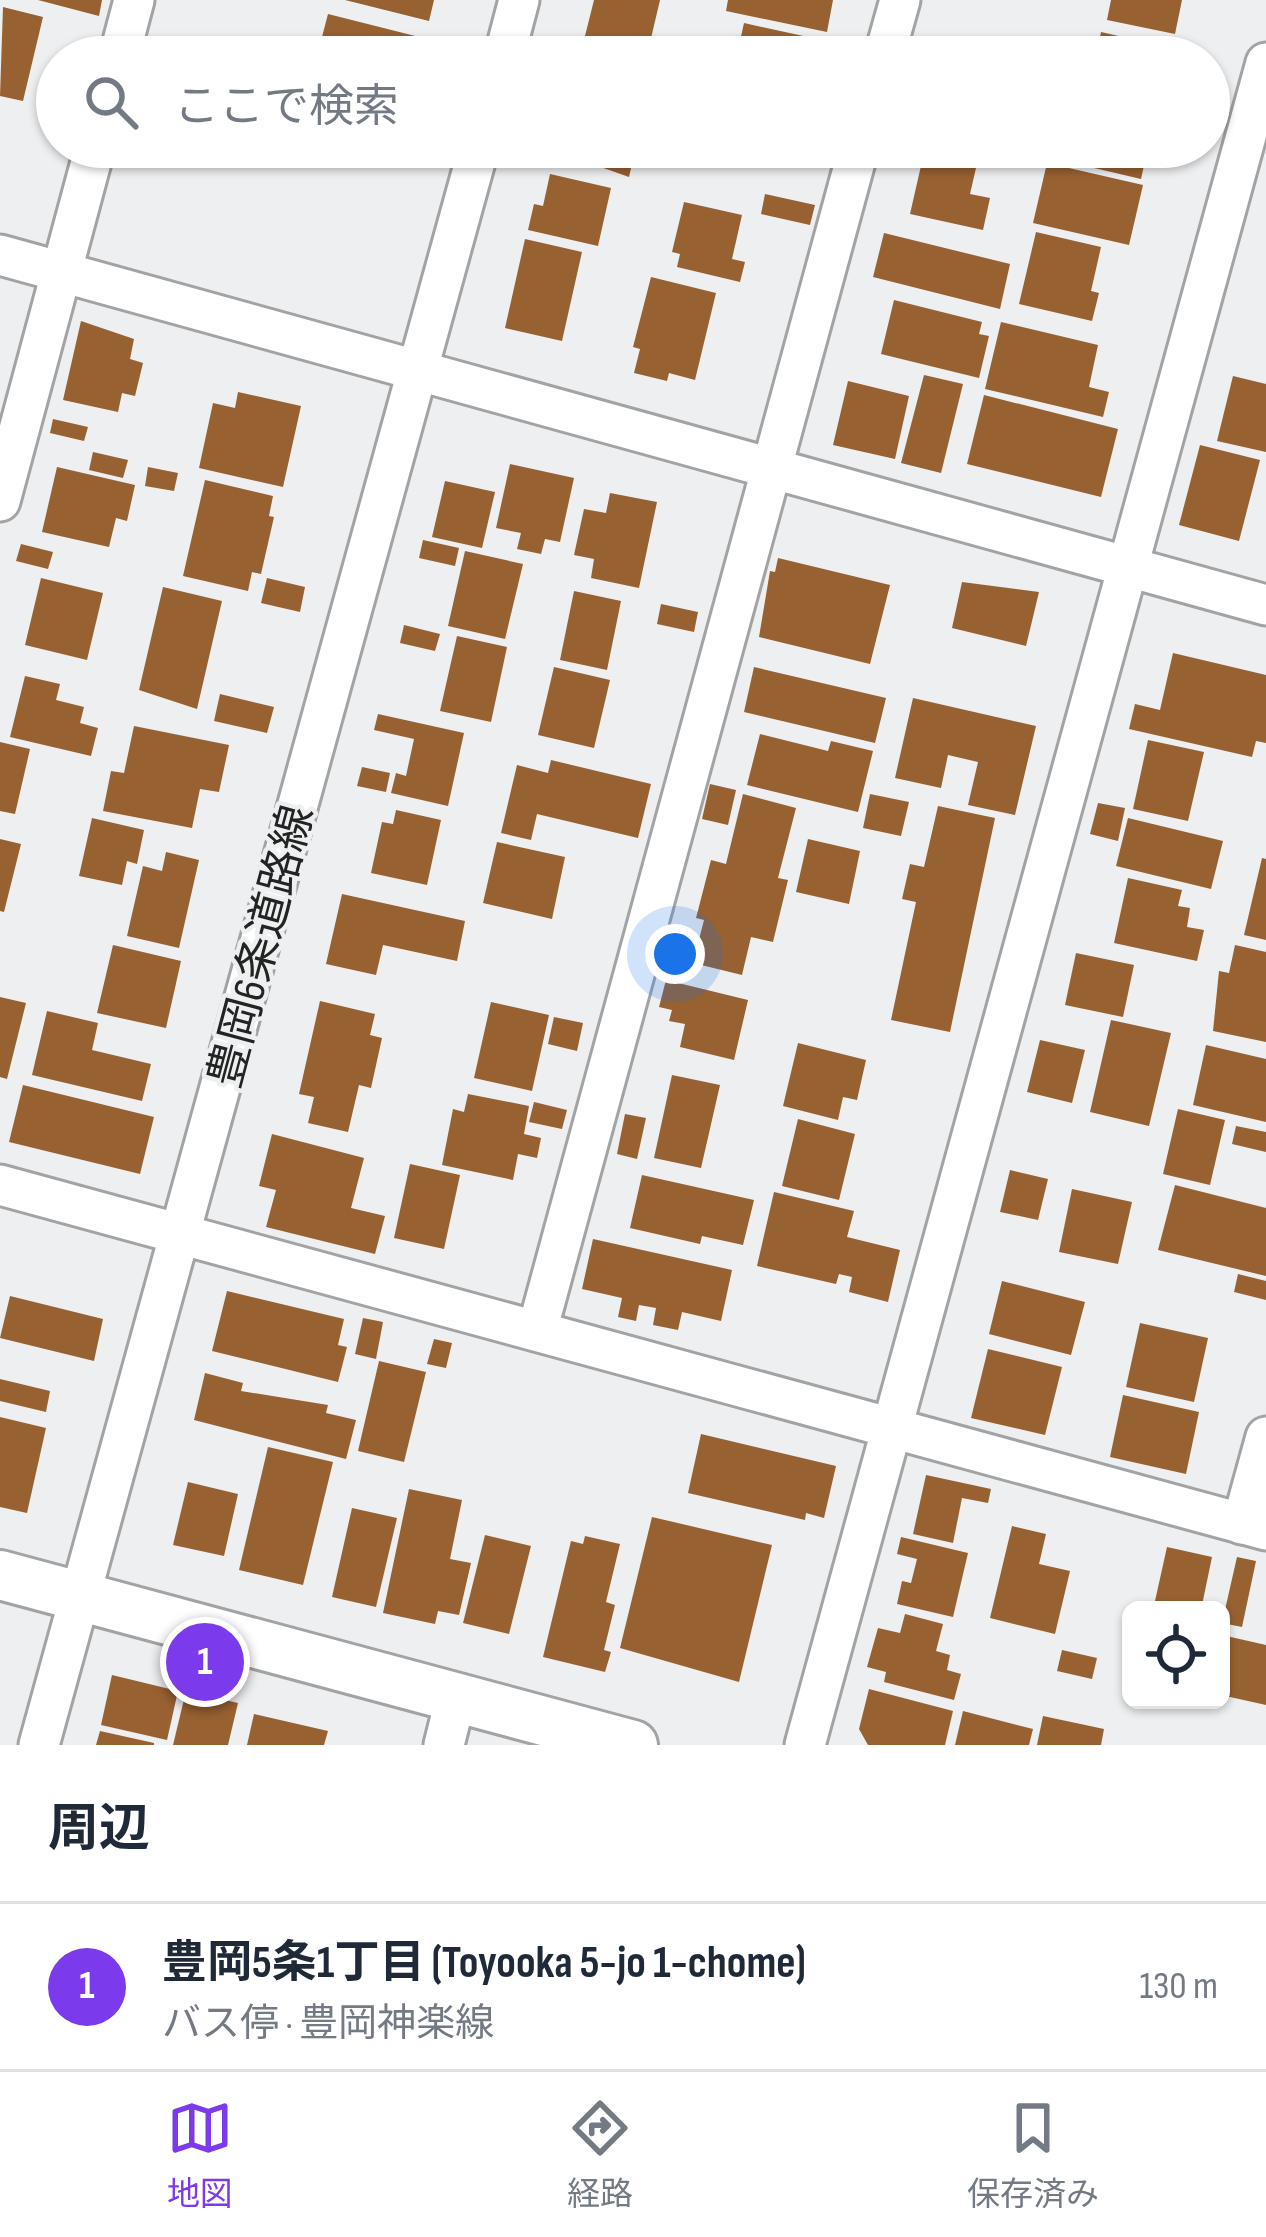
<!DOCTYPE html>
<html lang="ja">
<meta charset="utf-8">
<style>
:root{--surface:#fff;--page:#f2f2f3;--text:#1f2937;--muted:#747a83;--line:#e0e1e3;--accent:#7c3aed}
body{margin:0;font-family:"Sofia Sans Condensed","Noto Sans JP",sans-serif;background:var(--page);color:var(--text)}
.controls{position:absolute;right:36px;bottom:36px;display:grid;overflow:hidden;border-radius:18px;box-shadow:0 3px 9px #0004}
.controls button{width:108px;height:108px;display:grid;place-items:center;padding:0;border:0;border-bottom:3px solid var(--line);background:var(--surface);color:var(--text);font:60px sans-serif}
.you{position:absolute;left:675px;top:954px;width:42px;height:42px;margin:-30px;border:9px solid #fff;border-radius:50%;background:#1a73e8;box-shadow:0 0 0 18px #1a73e833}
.badge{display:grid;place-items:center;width:78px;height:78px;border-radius:50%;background:var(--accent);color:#fff;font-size:39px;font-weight:700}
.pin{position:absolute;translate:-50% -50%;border:6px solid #fff;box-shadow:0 3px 12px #0006}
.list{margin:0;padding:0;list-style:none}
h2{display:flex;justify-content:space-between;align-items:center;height:156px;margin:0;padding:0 48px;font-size:51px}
h2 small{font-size:39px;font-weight:400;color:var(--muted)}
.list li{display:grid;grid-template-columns:78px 1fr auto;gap:36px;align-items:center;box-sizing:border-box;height:168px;padding:0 48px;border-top:3px solid var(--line)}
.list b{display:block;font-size:45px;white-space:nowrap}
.list p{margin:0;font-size:39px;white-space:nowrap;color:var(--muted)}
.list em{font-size:39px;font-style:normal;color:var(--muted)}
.icon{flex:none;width:66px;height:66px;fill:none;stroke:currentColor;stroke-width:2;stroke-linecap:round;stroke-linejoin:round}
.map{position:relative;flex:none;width:1266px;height:1745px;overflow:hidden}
.search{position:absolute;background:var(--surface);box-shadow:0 3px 9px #0004;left:36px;right:36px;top:36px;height:132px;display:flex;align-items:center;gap:30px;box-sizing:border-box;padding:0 42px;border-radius:66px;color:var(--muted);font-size:45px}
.sheet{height:324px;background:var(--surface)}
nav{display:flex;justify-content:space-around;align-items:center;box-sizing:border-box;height:168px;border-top:3px solid var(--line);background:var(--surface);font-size:33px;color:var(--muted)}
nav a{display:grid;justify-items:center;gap:6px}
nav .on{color:var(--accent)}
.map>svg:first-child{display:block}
</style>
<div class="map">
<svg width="1266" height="1745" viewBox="0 0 1266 1745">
<rect width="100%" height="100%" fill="#eeeff0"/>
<!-- building -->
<g fill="#986131">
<polygon points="38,0 102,0 99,16"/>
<polygon points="345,0 434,0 429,21"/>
<polygon points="594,0 660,0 648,51 585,36"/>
<polygon points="728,0 833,0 827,32 726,11"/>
<polygon points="1111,0 1182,0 1175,34 1107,20"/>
<polygon points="3,7 43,17 23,101 0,96"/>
<polygon points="328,14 447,44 444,57 317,56"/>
<polygon points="744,23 808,37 804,57 744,57 745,51 738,50"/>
<polygon points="1101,32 1158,45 1155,57 1096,57"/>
<polygon points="534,147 570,147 566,161 532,153"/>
<polygon points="580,147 636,147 629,177 578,159"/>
<polygon points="731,147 806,147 801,165"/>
<polygon points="1062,147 1148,147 1141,179 1060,160"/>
<polygon points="923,157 976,168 970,194 990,198 983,230 910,214"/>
<polygon points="1047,163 1143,185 1129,245 1033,223"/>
<polygon points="550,174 611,188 598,246 528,230 534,204 543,206"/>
<polygon points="765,194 815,205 810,225 761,214"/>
<polygon points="684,202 742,215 732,259 745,262 740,282 677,267 680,254 672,252"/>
<polygon points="1036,232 1101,247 1091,291 1099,293 1092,321 1019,304"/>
<polygon points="884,233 1010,264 1000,309 873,277"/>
<polygon points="525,239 582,252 562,341 505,328"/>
<polygon points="651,277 716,293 695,380 669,373 667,381 634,373 640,349 633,347"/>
<polygon points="894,300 982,322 979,334 989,336 979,378 881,354"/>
<polygon points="81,321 134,339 130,359 143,363 135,396 122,393 118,412 63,400"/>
<polygon points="1001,322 1098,345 1089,387 1109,392 1103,417 985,389"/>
<polygon points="924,375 963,384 941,473 901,463"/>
<polygon points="1233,376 1266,384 1266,452 1217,441"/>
<polygon points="848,381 909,396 895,459 833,445"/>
<polygon points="238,392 301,406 283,487 199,468 213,403 235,408"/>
<polygon points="984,395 1118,429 1101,497 967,464"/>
<polygon points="53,419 88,427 84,441 50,433"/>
<polygon points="1200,445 1260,460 1239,541 1179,525"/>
<polygon points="93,452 128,460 123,478 89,470"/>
<polygon points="510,464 574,478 560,542 545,539 541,554 517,549 521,533 496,528"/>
<polygon points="57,467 135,485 127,521 116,518 109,547 42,532"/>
<polygon points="148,467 178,473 174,491 145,486"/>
<polygon points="205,480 273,496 269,516 274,517 261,574 252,572 248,591 183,576"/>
<polygon points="445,481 495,492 482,548 432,537"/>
<polygon points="610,493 657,502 639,588 591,578 594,559 574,555 584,509 606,513"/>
<polygon points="423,540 459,548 455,566 419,558"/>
<polygon points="21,544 53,552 48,569 16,561"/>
<polygon points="465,551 523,564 505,639 448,626"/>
<polygon points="778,558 890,585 870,664 759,637 770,571 775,572"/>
<polygon points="41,578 103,593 87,660 25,645"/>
<polygon points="267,578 305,587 300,612 261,603"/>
<polygon points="962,582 1039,592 1026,646 952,628"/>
<polygon points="163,587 222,601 197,709 139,690"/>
<polygon points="574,591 621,601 607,670 560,660"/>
<polygon points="661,604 698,612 694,632 657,624"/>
<polygon points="404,625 440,634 435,651 400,643"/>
<polygon points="457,636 507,647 491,722 440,711"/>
<polygon points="1173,653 1266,675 1266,743 1256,741 1252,757 1129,729 1135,704 1160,710"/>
<polygon points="554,667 610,680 594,748 538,735"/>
<polygon points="754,667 886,698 875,743 744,712"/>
<polygon points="25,676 60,684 56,700 84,707 80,723 98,728 91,756 10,737"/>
<polygon points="220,694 274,707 267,733 214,721"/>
<polygon points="913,698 1036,726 1015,815 968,805 978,762 948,755 941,788 895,778"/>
<polygon points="378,714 464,733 448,806 391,793 396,773 406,776 414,739 374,730"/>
<polygon points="134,726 229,745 219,792 200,789 192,828 103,811 111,771 124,773"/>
<polygon points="760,734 828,751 831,741 873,751 858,812 747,785"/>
<polygon points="1148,740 1204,752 1188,821 1133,809"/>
<polygon points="0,742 30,749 15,814 0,811"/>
<polygon points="551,760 651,784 638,838 537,814 531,840 501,833 517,765 548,773"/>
<polygon points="362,767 390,773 386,792 357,786"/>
<polygon points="710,784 736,790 728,825 702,819"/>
<polygon points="743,794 796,808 778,878 788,880 773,942 751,937 742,975 693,963 704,920 696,918 711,860 726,864"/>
<polygon points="870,794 909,802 901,836 863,828"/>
<polygon points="1098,803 1125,808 1118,841 1090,834"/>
<polygon points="938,806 995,818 950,1032 891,1020 916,902 902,899 910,864 924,867"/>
<polygon points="396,810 441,820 427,885 371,873 382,822 393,824"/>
<polygon points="92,818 144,830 137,864 127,861 122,885 79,876"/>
<polygon points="1128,818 1223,841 1211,889 1116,866"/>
<polygon points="0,839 21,844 4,912 0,911"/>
<polygon points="808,839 860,851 849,904 796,892"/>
<polygon points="497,842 565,857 552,919 483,903"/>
<polygon points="166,852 199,860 179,948 127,936 143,866 162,871"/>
<polygon points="1262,858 1266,859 1266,940 1244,935"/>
<polygon points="1128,878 1182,890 1178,906 1190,908 1187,927 1204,930 1197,961 1114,943"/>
<polygon points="342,894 465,921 457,961 383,945 376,975 326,964"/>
<polygon points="113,945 181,961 166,1028 97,1013"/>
<polygon points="1235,945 1266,952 1266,1042 1213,1031 1219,971 1229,973"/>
<polygon points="1076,953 1134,965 1123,1017 1065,1005"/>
<polygon points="666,980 748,1000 734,1060 680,1047 685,1024 669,1021 672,1010 659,1007"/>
<polygon points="0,997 26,1003 7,1079 0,1077"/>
<polygon points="320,1001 375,1014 370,1035 382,1038 371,1088 359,1085 348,1132 308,1123 314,1097 299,1094"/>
<polygon points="491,1002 549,1015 532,1091 474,1078"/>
<polygon points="47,1011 98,1023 92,1050 151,1064 142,1101 32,1075"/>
<polygon points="554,1017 583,1023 577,1051 548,1044"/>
<polygon points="1111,1020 1171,1033 1149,1126 1090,1112"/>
<polygon points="1040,1040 1085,1050 1072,1103 1027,1092"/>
<polygon points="798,1043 866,1060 857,1100 843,1097 838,1120 783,1106"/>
<polygon points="1206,1045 1266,1059 1266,1122 1193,1105"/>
<polygon points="672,1075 720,1085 701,1168 654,1158"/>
<polygon points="23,1085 154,1117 140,1174 9,1142"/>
<polygon points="468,1094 529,1106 524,1134 541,1138 537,1158 518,1154 513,1180 442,1165 453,1109 464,1112"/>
<polygon points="534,1102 567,1110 562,1129 529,1122"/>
<polygon points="1178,1109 1225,1120 1210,1185 1163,1174"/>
<polygon points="625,1114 646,1118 637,1159 617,1154"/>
<polygon points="798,1119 855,1134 839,1200 782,1186"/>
<polygon points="1236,1126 1266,1132 1266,1152 1232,1144"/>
<polygon points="272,1134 364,1158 351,1208 385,1216 375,1254 266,1227 276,1190 259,1186"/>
<polygon points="410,1164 460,1175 444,1249 394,1238"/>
<polygon points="1010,1170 1048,1179 1038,1220 1000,1212"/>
<polygon points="642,1175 754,1200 743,1245 702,1236 700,1244 630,1228"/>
<polygon points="1175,1185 1266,1208 1266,1276 1158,1250"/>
<polygon points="1072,1189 1132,1202 1118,1264 1059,1252"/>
<polygon points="774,1192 854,1211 847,1237 900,1250 888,1302 849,1292 852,1277 839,1274 836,1284 757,1266"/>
<polygon points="593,1239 732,1270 721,1321 682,1312 678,1330 653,1325 656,1308 639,1305 636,1321 618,1317 622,1298 582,1289"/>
<polygon points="1238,1274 1266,1281 1266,1300 1234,1292"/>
<polygon points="1002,1281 1085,1302 1071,1355 989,1334"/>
<polygon points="227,1291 344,1319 338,1345 347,1347 338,1382 212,1351"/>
<polygon points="10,1296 103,1319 94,1361 0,1338"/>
<polygon points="363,1318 383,1322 376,1359 355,1354"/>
<polygon points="1140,1323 1208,1338 1194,1402 1126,1387"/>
<polygon points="434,1339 452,1343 446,1368 427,1364"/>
<polygon points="988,1349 1062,1367 1045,1435 971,1418"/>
<polygon points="379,1361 426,1372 404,1462 358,1451"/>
<polygon points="205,1373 243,1383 241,1391 328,1405 326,1413 356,1420 346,1459 194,1420"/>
<polygon points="0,1379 50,1391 46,1412 0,1401"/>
<polygon points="1123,1395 1199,1412 1186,1474 1110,1457"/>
<polygon points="0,1417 46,1428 27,1513 0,1507"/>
<polygon points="701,1434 836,1466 824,1518 806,1513 805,1520 688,1493"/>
<polygon points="268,1447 333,1462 303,1585 239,1570"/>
<polygon points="926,1475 991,1489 988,1503 962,1498 953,1543 913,1534"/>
<polygon points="188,1482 238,1494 224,1556 173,1545"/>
<polygon points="409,1489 462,1500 450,1559 471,1563 459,1615 438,1611 435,1624 383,1613"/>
<polygon points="352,1508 397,1518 376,1607 332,1597"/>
<polygon points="652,1517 772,1545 739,1682 620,1648"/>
<polygon points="1012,1526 1046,1534 1039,1564 1070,1571 1055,1634 990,1618"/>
<polygon points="485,1535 531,1546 509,1634 463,1623"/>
<polygon points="585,1536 620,1544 606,1602 615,1605 604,1650 611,1652 605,1672 543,1657 571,1541 583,1544"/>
<polygon points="901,1537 968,1553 953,1617 897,1604 902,1581 911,1583 917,1559 897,1554"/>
<polygon points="1167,1547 1212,1557 1201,1610 1153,1610"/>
<polygon points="1237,1557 1256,1561 1242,1627 1222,1623"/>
<polygon points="905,1614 943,1624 936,1651 950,1655 947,1670 961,1674 954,1700 884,1682 886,1672 867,1667 878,1628 900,1633"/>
<polygon points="1222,1635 1266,1645 1266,1705 1221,1695"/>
<polygon points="1062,1650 1097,1658 1092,1679 1057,1671"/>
<polygon points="112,1675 178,1691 167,1740 101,1725"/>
<polygon points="869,1689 953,1711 945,1745 868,1745 859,1729"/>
<polygon points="186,1691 238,1703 228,1745 173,1745"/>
<polygon points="963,1711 1033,1729 1029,1745 955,1745"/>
<polygon points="254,1714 328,1731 324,1745 247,1745"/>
<polygon points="1043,1716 1104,1729 1101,1745 1037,1745"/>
<polygon points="100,1731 154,1743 154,1745 96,1745"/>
</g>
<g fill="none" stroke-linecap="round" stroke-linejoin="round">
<defs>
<g id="minor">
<polyline points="119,57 134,0"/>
<polyline points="504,57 519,0"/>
<polyline points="884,57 900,0"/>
<polyline points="0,255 1266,605"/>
<polyline points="0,501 95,147"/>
<polyline points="0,1185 1266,1530"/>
<polyline points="537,1331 859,147"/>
<polyline points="1242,1524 1266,1437"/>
<polyline points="39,1745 479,147"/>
<polyline points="444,1745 456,1697"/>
<polyline points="805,1745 1266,63"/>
</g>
<polyline id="tertiary" points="0,1575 633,1745"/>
</defs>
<!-- minor casing -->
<use href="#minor" stroke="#a2a3a4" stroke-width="45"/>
<!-- tertiary casing -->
<use href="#tertiary" stroke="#a2a3a4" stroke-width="54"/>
<!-- minor -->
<use href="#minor" stroke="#fff" stroke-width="39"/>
<!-- tertiary -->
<use href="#tertiary" stroke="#fff" stroke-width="48"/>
</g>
<g text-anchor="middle" stroke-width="9" stroke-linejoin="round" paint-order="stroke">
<!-- street labels -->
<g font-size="45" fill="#222323" stroke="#eeeff0">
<text transform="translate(260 946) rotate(-75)" y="16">豊岡6条道路線</text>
</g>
</g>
</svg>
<div class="controls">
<button><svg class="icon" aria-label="locate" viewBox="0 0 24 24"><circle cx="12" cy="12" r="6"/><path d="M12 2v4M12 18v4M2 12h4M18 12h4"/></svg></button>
</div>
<div class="you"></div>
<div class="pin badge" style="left:205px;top:1662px">1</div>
<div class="search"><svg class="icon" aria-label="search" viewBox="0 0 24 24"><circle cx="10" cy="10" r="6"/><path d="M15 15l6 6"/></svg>ここで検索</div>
</div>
<section class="sheet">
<h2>周辺<small></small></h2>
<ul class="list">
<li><span class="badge">1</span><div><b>豊岡5条1丁目 (Toyooka 5-jo 1-chome)</b><p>バス停 · 豊岡神楽線</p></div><em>130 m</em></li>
</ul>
</section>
<nav>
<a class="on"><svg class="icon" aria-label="map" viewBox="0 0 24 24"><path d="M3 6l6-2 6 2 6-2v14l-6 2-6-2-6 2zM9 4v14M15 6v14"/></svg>地図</a>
<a><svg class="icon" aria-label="directions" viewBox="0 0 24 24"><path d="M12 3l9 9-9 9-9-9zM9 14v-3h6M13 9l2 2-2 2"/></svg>経路</a>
<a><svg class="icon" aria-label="saved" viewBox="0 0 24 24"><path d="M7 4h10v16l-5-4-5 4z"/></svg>保存済み</a>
</nav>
